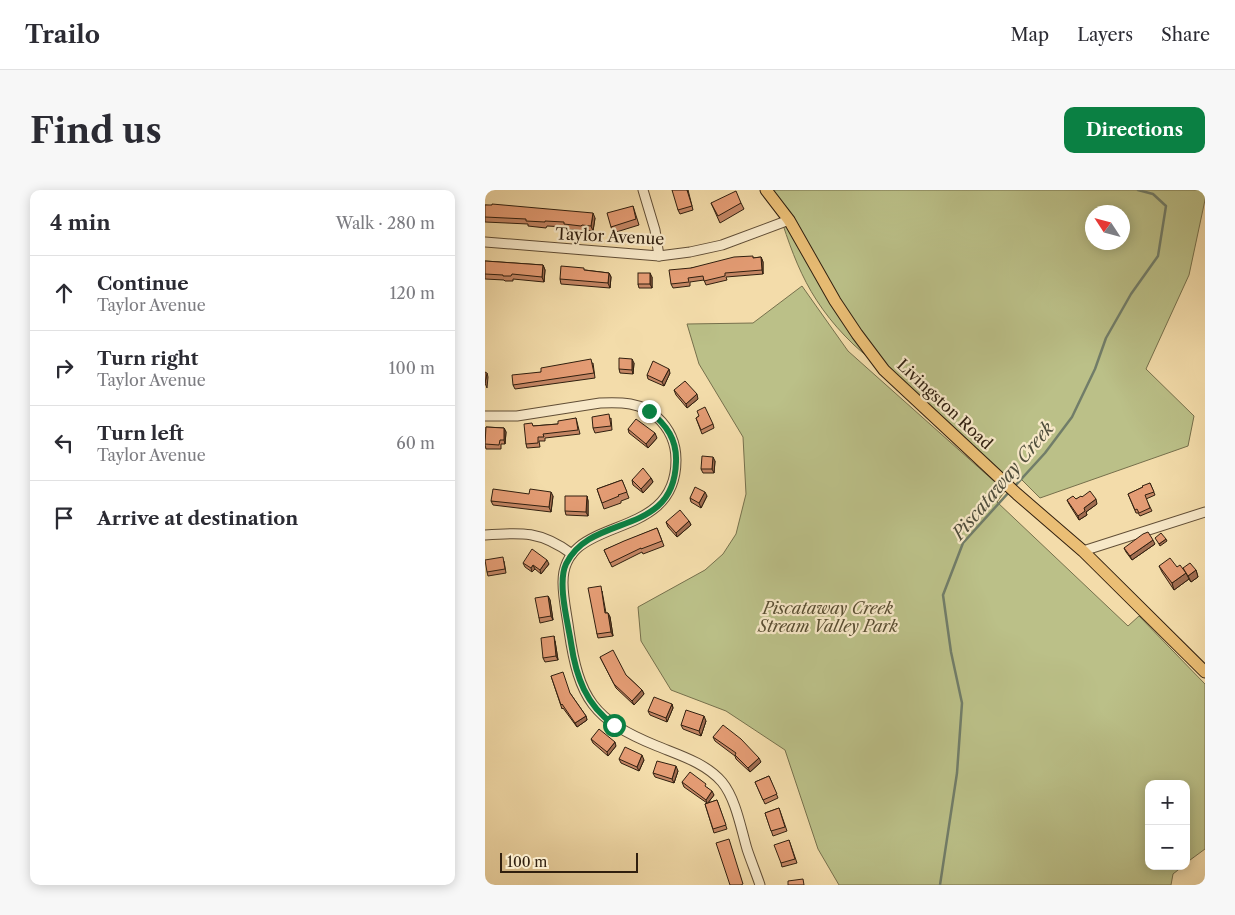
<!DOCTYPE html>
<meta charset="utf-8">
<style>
:root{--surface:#fff;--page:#f7f7f7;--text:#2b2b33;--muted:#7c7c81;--line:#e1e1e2;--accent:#0b8043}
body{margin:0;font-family:"Libre Caslon Text",serif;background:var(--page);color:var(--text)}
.controls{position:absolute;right:15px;bottom:15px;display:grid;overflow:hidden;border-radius:10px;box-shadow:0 2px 12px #0003}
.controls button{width:45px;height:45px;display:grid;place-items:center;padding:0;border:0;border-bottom:1px solid var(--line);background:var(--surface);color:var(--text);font:25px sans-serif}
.compass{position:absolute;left:600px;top:15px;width:45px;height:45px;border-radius:50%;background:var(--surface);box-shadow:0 2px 12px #0003;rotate:306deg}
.scale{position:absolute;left:15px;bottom:12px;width:138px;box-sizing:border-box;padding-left:5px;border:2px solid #301f0f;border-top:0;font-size:14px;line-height:18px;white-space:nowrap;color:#301f0f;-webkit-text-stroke:4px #f7e8c8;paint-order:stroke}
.stop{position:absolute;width:15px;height:15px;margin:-11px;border:4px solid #0b8043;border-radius:50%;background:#fff}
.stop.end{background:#0b8043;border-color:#fff;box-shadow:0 1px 5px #0008}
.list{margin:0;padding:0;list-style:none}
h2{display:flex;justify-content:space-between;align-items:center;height:65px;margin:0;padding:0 20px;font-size:21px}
h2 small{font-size:16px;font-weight:400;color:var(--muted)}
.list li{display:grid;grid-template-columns:32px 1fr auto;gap:15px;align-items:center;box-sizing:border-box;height:75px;padding:0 20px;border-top:1px solid var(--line)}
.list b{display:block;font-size:19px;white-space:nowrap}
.list p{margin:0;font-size:16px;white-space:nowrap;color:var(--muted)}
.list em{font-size:16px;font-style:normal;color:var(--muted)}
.icon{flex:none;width:28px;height:28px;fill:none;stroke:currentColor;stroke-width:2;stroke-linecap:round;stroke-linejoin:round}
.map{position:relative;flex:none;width:720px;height:695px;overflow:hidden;border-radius:10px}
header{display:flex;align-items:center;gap:30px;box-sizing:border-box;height:70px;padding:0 25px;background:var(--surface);border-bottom:1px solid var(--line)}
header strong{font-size:24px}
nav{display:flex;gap:28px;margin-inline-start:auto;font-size:18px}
.intro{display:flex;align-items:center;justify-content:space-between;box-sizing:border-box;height:120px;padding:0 30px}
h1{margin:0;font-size:35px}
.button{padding:12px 22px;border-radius:10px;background:var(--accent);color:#fff;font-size:18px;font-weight:700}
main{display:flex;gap:30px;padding:0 30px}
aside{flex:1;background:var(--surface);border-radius:10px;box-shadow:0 2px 12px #0003}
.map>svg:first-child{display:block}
</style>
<header>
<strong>Trailo</strong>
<nav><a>Map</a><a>Layers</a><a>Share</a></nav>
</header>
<div class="intro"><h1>Find us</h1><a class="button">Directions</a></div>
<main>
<aside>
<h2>4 min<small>Walk · 280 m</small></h2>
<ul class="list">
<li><svg class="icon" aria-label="ahead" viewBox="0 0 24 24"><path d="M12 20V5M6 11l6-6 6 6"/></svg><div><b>Continue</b><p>Taylor Avenue</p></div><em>120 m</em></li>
<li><svg class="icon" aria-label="right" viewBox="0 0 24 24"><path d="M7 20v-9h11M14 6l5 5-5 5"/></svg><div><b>Turn right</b><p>Taylor Avenue</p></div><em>100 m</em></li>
<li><svg class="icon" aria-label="left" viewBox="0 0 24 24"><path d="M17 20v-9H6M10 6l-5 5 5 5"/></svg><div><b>Turn left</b><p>Taylor Avenue</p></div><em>60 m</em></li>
<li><svg class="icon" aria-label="arrive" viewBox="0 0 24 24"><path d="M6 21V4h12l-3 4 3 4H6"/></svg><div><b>Arrive at destination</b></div></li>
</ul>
</aside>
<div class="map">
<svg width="720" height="695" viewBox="0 0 720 695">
<rect width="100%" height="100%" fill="#f3dcaa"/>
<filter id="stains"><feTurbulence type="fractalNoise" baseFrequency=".004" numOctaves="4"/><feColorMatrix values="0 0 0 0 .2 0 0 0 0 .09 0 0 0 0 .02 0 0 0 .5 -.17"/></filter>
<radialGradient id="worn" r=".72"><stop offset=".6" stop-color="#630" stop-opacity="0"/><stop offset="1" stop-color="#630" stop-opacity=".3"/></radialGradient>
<!-- green -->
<g fill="#bbc088" stroke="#76704c" fill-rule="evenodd">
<path d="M287,0H720V10L704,85L661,179L709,226L703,256L555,308L532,285L528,289L525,286L522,290L369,155C319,107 307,64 287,0ZM608,22H638V52H608Z"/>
<polygon points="317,96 363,161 520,301 512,312 643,436 654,426 720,494 720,659 701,673 701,594 664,594 664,676 698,676 688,684 686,695 354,695 333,659 300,560 241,521 186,500 156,451 153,417 220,380 238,364 251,344 261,304 258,247 214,174 202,134 268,133"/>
</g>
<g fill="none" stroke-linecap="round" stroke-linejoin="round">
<!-- stream -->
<g stroke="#717d69" stroke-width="2.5">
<polyline points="529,297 560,263 587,227 610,179 621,148 646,104 673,66 681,16 668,4 653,0"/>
<polyline points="455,695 472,583 477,513 466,462 458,405 478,353 525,301"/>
</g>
<defs>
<g id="minor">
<polyline points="158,0 170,40 174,66"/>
<polyline points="0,52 174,66 205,62 237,55 304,30"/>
<path d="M0,226H32L115,213C136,212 156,212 172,227C185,239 191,252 191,270C191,355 77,322 78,393C78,409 82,425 84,441C94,509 108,530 172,556C194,565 221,573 237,592C251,609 256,639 262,659C266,671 271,683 275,695"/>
<path d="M0,345C37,342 56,341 87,364"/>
<polyline points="598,361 720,322"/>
</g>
<polyline id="major" points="281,0 304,30 350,111 372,144 399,180 532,304 598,361 720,482"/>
</defs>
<!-- minor casing -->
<use href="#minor" stroke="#614e36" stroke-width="11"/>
<!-- major casing -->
<use href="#major" stroke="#301f0f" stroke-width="13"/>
<!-- minor -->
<use href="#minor" stroke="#f7e8c8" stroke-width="9"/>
<!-- major -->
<use href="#major" stroke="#eabe75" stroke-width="11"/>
</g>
<!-- wall -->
<g fill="#c48664" stroke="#301f0f">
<polygon points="203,0 208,20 195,24 193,20"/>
<polygon points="226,13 256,13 259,19 235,33"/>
<polygon points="0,15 110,28 108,41 98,40 98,41 81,39 80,37 62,36 61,38 43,36 43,34 0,32"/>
<polygon points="148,16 154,35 128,43 126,37"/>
<polygon points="276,67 278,72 278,84 241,87 242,90 221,95 219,90 205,92 205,96 188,98 186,94 206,78 268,68"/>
<polygon points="0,71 58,75 60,80 59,92 28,89 28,91 20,91 19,90 0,89"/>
<polygon points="100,80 124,83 126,87 125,98 76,94 75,89"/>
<polygon points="167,87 167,98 154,98 153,94"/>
<polygon points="108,173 110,188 30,199 28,195 56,182"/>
<polygon points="149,173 148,184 135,183 134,179"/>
<polygon points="185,183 179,196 163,189 162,185"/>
<polygon points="189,200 213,209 202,218 191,205"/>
<polygon points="214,226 228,234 229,238 217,244 211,228"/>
<polygon points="91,228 95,244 60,248 60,251 54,251 55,257 42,258 41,254 48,236 73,234"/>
<polygon points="126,228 127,240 110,243 108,238"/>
<polygon points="1,237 19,238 21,242 20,254 16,254 16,259 1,259 0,255"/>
<polygon points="143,239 172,248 163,258 144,243"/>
<polygon points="230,271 229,283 218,283 216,279"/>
<polygon points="166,288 168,292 158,303 148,295 147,290"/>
<polygon points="137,290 144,308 136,311 136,313 119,319 112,299"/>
<polygon points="665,293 670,305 661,309 667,321 655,326 653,323 651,323 643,304 658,297"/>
<polygon points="68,306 66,322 8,315 6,311"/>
<polygon points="102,306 103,311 103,326 81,325 80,321"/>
<polygon points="222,306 216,318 206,312 205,308"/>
<polygon points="597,307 612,314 601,322 602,325 594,330 584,314 582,310 591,309"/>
<polygon points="204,331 206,335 192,347 183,337 181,332"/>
<polygon points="172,338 179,356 158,364 157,362 127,377 119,360"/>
<polygon points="670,354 647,370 641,362 639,358"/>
<polygon points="19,371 21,383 3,386 2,382"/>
<polygon points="38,373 64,374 56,384 50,379 47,382 40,377"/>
<polygon points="674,376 692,377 698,379 711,380 713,387 706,392 703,388 704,389 689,400 677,382"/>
<polygon points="117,401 121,423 123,423 125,427 128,446 113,448 112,444"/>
<polygon points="63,406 65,410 68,430 55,433 54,428"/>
<polygon points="70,451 73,470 60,472 58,468"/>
<polygon points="115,467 141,485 157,500 159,504 149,515 131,498"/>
<polygon points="66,486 85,503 101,526 102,530 92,537 78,518 77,519"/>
<polygon points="187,514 188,518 182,532 165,525 163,521"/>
<polygon points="221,531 216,546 198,539 196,535"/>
<polygon points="228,547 276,572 265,582 251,569 250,566 230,551"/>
<polygon points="106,549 131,556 123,566 108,553"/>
<polygon points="134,569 159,570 154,581 136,573"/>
<polygon points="193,581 189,593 170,587 168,583"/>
<polygon points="284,586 293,608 280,614 270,592"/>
<polygon points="197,592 223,598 229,605 223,613 232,610 242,639 229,643 220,614 222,613 199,597"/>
<polygon points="294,618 302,641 288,646 280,623"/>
<polygon points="304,650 312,673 297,677 296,673"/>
</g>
<!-- shaded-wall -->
<g fill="#a06d51" stroke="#301f0f">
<polygon points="108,23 110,28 108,41 106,36"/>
<polygon points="276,67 278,72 278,84 277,80"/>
<polygon points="58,75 60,80 59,92 57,87"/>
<polygon points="124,83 126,87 125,98 123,93"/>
<polygon points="165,83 167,87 167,98 165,94"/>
<polygon points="147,169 149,173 148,184 147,180"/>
<polygon points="184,179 185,183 179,196 177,192"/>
<polygon points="2,183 3,187 2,198 0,193"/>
<polygon points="212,204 213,209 202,218 201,214"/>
<polygon points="19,238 21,242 20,254 19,250"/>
<polygon points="170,243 172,248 163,258 161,254"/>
<polygon points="228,267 230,271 229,283 227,279"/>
<polygon points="166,288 168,292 158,303 156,299"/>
<polygon points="66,302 68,306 66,322 64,317"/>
<polygon points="220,302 222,306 216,318 214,313"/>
<polygon points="102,306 103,311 103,326 101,322"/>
<polygon points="611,309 612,314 601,322 602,325 594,330 593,326 599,318"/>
<polygon points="204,331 206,335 192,347 191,343"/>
<polygon points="681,349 682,351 675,356 674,354"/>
<polygon points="668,350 670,354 647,370 645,366"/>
<polygon points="62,370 64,374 56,384 55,380"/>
<polygon points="48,375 50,379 47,382 46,378"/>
<polygon points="711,380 713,387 706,392 703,386"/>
<polygon points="701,383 704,389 689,400 687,393"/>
<polygon points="63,406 65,410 68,430 66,426"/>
<polygon points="123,423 125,427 128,446 126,442"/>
<polygon points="69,446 70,451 73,470 71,466"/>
<polygon points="157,500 159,504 149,515 147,511"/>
<polygon points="187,514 188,518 182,532 181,528"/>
<polygon points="101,526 102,530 92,537 90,533"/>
<polygon points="219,526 221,531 216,546 214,541"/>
<polygon points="130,552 131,556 123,566 122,562"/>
<polygon points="157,565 159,570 154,581 152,577"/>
<polygon points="274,568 276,572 265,582 263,578"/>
<polygon points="191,576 193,581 189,593 187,589"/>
<polygon points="227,601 229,605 222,614 221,610"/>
</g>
<!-- building -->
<g fill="#e49c74" stroke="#301f0f">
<polygon points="187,0 202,0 207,16 193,20"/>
<polygon points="251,1 256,13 233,26 226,13"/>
<polygon points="7,14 108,23 106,36 97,35 96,36 79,34 79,32 60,31 60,32 41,31 41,29 0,27 0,15 7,15"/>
<polygon points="148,16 151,29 126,37 122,23"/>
<polygon points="268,66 268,68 276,67 277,80 240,83 240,86 219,91 218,86 203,88 204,92 186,94 184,80 206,78 249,67"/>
<polygon points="0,71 58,75 57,87 27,84 26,86 18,86 18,85 0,84"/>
<polygon points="76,76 99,78 99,80 124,83 123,93 75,89"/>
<rect x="153" y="83" width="12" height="11"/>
<polygon points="134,168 147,169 147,180 134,179"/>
<polygon points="106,169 109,183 28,195 27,185 56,182 56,178"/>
<polygon points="168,171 184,179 177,192 162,185"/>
<polygon points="0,182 2,183 0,193"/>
<polygon points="200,191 212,204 201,214 189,200"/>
<polygon points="220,217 228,234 216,240 211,228 214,226 212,221"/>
<polygon points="124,224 126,236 108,238 107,227"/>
<polygon points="91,228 93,240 58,244 59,247 53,247 53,253 41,254 39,234 47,233 48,236 73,234 73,231"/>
<polygon points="151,229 170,243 161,254 143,239"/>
<polygon points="1,237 19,238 19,250 15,250 14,255 0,254"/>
<polygon points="217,266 228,267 227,279 216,279"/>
<polygon points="158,278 166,288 156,299 147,290"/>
<polygon points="137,290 142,302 133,305 134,306 117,313 112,299"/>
<polygon points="665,293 669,302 660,305 665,318 654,323 652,319 650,320 643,304 658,297 657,296"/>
<polygon points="210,297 220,302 214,313 205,308"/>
<polygon points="8,299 44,304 45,299 66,302 64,317 6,311"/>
<polygon points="605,301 611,309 599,318 600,321 593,326 582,310 588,306 591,309 596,306 597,307"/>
<polygon points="80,306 102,306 101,322 80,321"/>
<polygon points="195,320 204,331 191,343 181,332"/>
<polygon points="172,338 177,351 156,359 156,358 125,373 119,360 139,351"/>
<polygon points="663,342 668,350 645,366 639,358 658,344"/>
<polygon points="676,343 681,349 674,354 670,348"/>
<polygon points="47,359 62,370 55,380 48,375 46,378 38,373"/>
<polygon points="18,367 20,379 2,382 0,370"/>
<polygon points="685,368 692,377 695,375 701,383 687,393 674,376"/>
<polygon points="705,373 711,380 703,386 698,378"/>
<polygon points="116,396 120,423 123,423 126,442 112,444 103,398"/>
<polygon points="63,406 66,426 54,428 50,408"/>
<polygon points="69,446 71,466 58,468 56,448"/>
<polygon points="128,460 141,485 157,500 147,511 129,494 115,467"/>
<polygon points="78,482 85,503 101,526 90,533 77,514 76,515 66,486"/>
<polygon points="169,507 187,514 181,528 163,521"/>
<polygon points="201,520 219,526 214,541 196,535"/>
<polygon points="238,535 256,549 274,568 263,578 250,565 251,563 228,547"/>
<polygon points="114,539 130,552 122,562 106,549"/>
<polygon points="140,557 157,565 152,577 134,569"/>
<polygon points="172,571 191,576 187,589 168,583"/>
<polygon points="205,582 221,594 220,596 227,601 221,610 197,592"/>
<polygon points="284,586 292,604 278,610 270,592"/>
<polygon points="232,610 241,635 228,639 220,614"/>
<polygon points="294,618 300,637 286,641 280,623"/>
<polygon points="244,649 258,694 256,695 245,695 231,653"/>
<polygon points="304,650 310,669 296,673 289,655"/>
<polygon points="318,689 319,695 303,695 303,691"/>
</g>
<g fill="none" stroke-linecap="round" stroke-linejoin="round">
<!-- route -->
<path stroke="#0b8043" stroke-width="6" d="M129,535C101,515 91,487 86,453C83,433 72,393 81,374C106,322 189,348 191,272C192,250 182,235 164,221"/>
</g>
<g text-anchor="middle" stroke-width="4.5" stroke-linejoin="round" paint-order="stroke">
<!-- street labels -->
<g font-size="16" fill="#301f0f" stroke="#f7e8c8">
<text transform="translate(125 46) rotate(3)" y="6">Taylor Avenue</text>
<text transform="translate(460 214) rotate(43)" y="6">Livingston Road</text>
</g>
<!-- park labels -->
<g font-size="16" font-style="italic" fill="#5a4f33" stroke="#f7e8c8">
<text x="343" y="424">Piscataway Creek<tspan x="343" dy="18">Stream Valley Park</tspan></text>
</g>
<!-- water labels -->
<g font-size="18" font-style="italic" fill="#504e3c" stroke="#f7e8c8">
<text transform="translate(518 291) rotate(-50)" y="6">Piscataway Creek</text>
</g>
</g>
<rect width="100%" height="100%" filter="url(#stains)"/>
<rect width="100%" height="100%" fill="url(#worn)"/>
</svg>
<div class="controls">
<button>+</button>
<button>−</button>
</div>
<svg class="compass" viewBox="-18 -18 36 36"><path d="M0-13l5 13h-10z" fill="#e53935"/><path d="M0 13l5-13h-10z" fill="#7c7c81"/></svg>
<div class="scale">100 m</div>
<div class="stop" style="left:129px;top:535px"></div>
<div class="stop end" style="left:164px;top:221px"></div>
</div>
</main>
